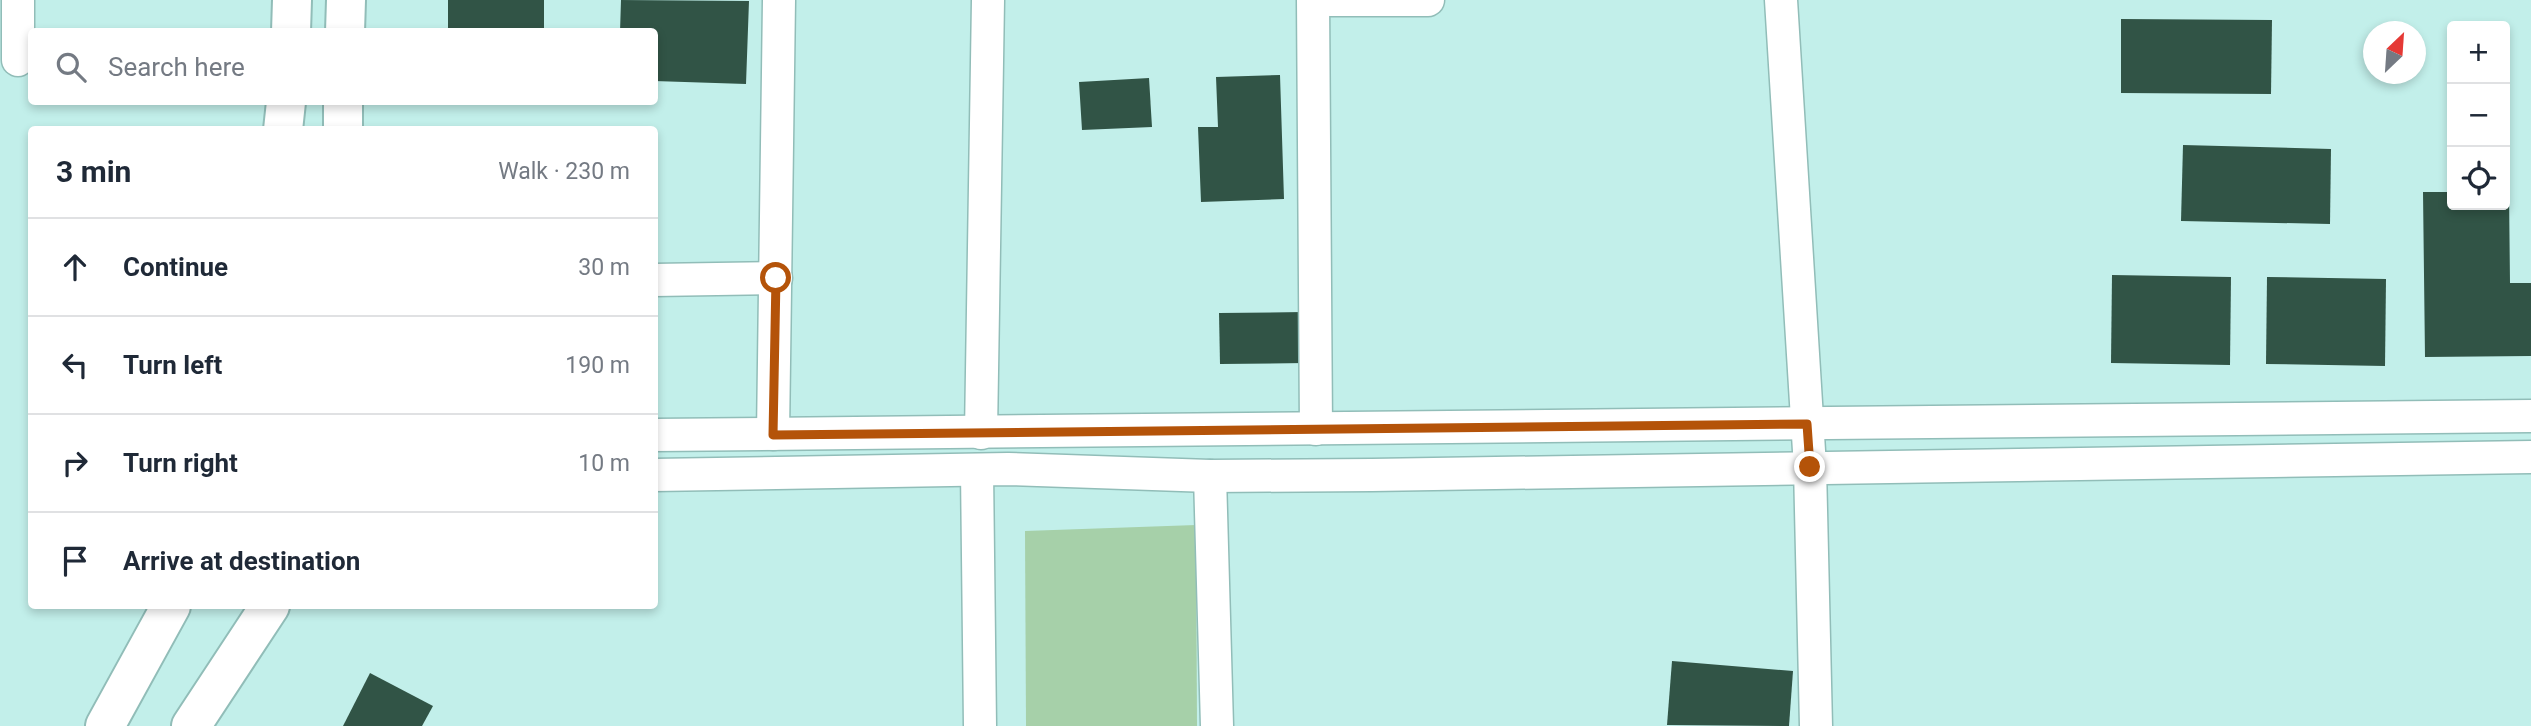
<!DOCTYPE html>
<meta charset="utf-8">
<style>
:root{--surface:#fff;--page:#f2f2f3;--text:#1f2937;--muted:#747a83;--line:#e0e1e3}
body{margin:0;font-family:Roboto,sans-serif;background:var(--page);color:var(--text)}
.controls{position:absolute;right:21px;top:21px;display:grid;overflow:hidden;border-radius:7px;box-shadow:0 4px 10px #0003}
.controls button{width:63px;height:63px;display:grid;place-items:center;padding:0;border:0;border-bottom:2px solid var(--line);background:var(--surface);color:var(--text);font:35px sans-serif}
.compass{position:absolute;left:2363px;top:21px;width:63px;height:63px;border-radius:50%;background:var(--surface);box-shadow:0 4px 10px #0003;rotate:25deg}
.stop{position:absolute;width:21px;height:21px;margin:-16px;border:5px solid #b45309;border-radius:50%;background:#fff}
.stop.end{background:#b45309;border-color:#fff;box-shadow:0 2px 7px #0008}
.list{margin:0;padding:0;list-style:none}
h2{display:flex;justify-content:space-between;align-items:center;height:91px;margin:0;padding:0 28px;font-size:30px}
h2 small{font-size:23px;font-weight:400;color:var(--muted)}
.list li{display:grid;grid-template-columns:46px 1fr auto;gap:21px;align-items:center;box-sizing:border-box;height:98px;padding:0 28px;border-top:2px solid var(--line)}
.list b{display:block;font-size:26px;white-space:nowrap}
.list em{font-size:23px;font-style:normal;color:var(--muted)}
.icon{flex:none;width:38px;height:38px;fill:none;stroke:currentColor;stroke-width:2;stroke-linecap:round;stroke-linejoin:round}
.map{position:relative;flex:none;width:2531px;height:726px;overflow:hidden}
.search{position:absolute;background:var(--surface);box-shadow:0 4px 10px #0003;left:28px;top:28px;width:630px;height:77px;display:flex;align-items:center;gap:18px;box-sizing:border-box;padding:0 24px;border-radius:7px;color:var(--muted);font-size:26px}
.panel{position:absolute;background:var(--surface);box-shadow:0 4px 10px #0003;left:28px;top:126px;width:630px;height:483px;border-radius:7px}
.map>svg:first-child{display:block}
</style>
<div class="map">
<svg width="2531" height="726" viewBox="0 0 2531 726">
<rect width="100%" height="100%" fill="#c2efea"/>
<!-- green -->
<polygon fill="#a6d0a9" points="1196,525 1197,726 1026,726 1025,531"/>
<!-- building -->
<g fill="#315446">
<rect x="448" y="0" width="96" height="32"/>
<polygon points="621,0 749,1 746,84 654,81 654,32 620,32"/>
<polygon points="2121,19 2272,20 2271,94 2121,93"/>
<polygon points="1280,75 1284,199 1201,202 1198,127 1218,127 1216,77"/>
<polygon points="1149,78 1152,127 1082,130 1079,82"/>
<polygon points="2183,145 2331,149 2330,224 2181,221"/>
<polygon points="2509,191 2510,283 2531,283 2531,356 2425,357 2423,192 2452,192 2452,205 2505,205 2505,192"/>
<polygon points="2112,275 2231,277 2230,365 2111,363"/>
<polygon points="2267,277 2386,279 2385,366 2266,364"/>
<polygon points="1304,312 1305,363 1220,364 1219,313"/>
<polygon points="1672,661 1793,671 1789,726 1667,725"/>
<polygon points="370,673 433,706 422,726 343,726"/>
</g>
<g fill="none" stroke-linecap="round" stroke-linejoin="round">
<defs>
<g id="minor">
<polyline points="18,0 18,60"/>
<polyline points="1313,0 1316,429"/>
<polyline points="1330,0 1428,0"/>
<polyline points="1781,0 1810,467 1816,726"/>
<polyline points="654,280 776,278"/>
<polyline points="981,433 988,0"/>
<polyline points="773,434 779,0"/>
<polyline points="654,435 2531,416"/>
<polyline points="977,470 980,726"/>
<polyline points="654,475 1008,469 1210,476 1372,475 2531,457"/>
<polyline points="1210,476 1217,726"/>
</g>
<g id="tertiary">
<polyline points="291,32 292,0"/>
<polyline points="345,32 346,0"/>
<polyline points="283,130 286,102"/>
<polyline points="343,130 343,102"/>
<polyline points="105,726 171,606"/>
<polyline points="191,726 270,606"/>
</g>
</defs>
<!-- minor casing -->
<use href="#minor" stroke="#91bdb8" stroke-width="35"/>
<!-- tertiary casing -->
<use href="#tertiary" stroke="#91bdb8" stroke-width="42"/>
<!-- minor -->
<use href="#minor" stroke="#fff" stroke-width="32"/>
<!-- tertiary -->
<use href="#tertiary" stroke="#fff" stroke-width="38"/>
</g>
<g fill="none" stroke-linecap="round" stroke-linejoin="round">
<!-- route -->
<polyline stroke="#b45309" stroke-width="9" points="776,278 773,435 1807,424 1810,467"/>
</g>
</svg>
<div class="controls">
<button>+</button>
<button>−</button>
<button><svg class="icon" aria-label="locate" viewBox="0 0 24 24"><circle cx="12" cy="12" r="6"/><path d="M12 2v4M12 18v4M2 12h4M18 12h4"/></svg></button>
</div>
<svg class="compass" viewBox="-18 -18 36 36"><path d="M0-13l5 13h-10z" fill="#e53935"/><path d="M0 13l5-13h-10z" fill="#747a83"/></svg>
<div class="stop" style="left:776px;top:278px"></div>
<div class="stop end" style="left:1810px;top:467px"></div>
<div class="search"><svg class="icon" aria-label="search" viewBox="0 0 24 24"><circle cx="10" cy="10" r="6"/><path d="M15 15l6 6"/></svg>Search here</div>
<section class="panel">
<h2>3 min<small>Walk · 230 m</small></h2>
<ul class="list">
<li><svg class="icon" aria-label="ahead" viewBox="0 0 24 24"><path d="M12 20V5M6 11l6-6 6 6"/></svg><div><b>Continue</b></div><em>30 m</em></li>
<li><svg class="icon" aria-label="left" viewBox="0 0 24 24"><path d="M17 20v-9H6M10 6l-5 5 5 5"/></svg><div><b>Turn left</b></div><em>190 m</em></li>
<li><svg class="icon" aria-label="right" viewBox="0 0 24 24"><path d="M7 20v-9h11M14 6l5 5-5 5"/></svg><div><b>Turn right</b></div><em>10 m</em></li>
<li><svg class="icon" aria-label="arrive" viewBox="0 0 24 24"><path d="M6 21V4h12l-3 4 3 4H6"/></svg><div><b>Arrive at destination</b></div></li>
</ul>
</section>
</div>
